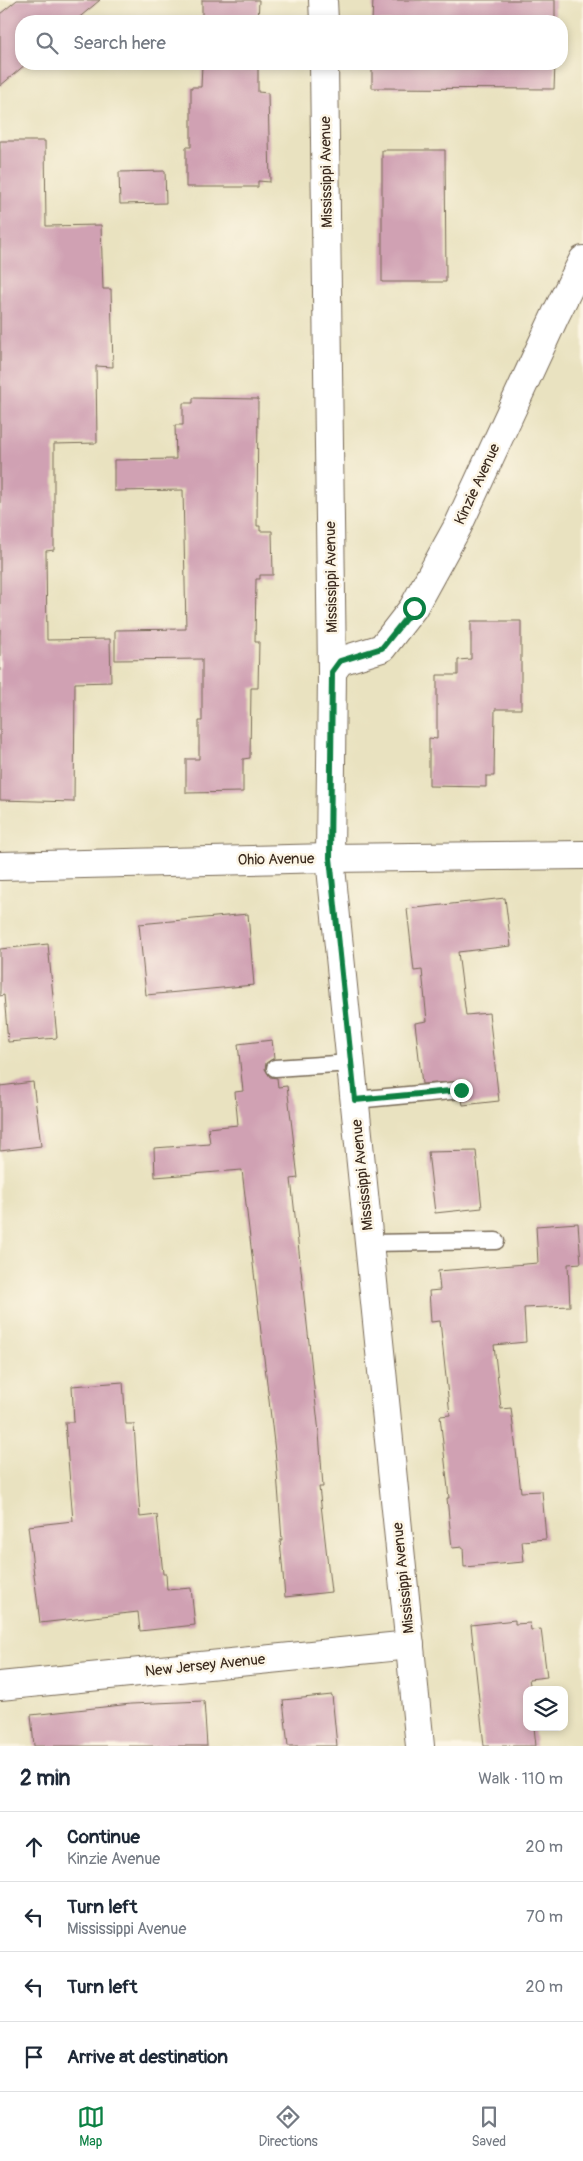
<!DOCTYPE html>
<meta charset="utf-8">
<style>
:root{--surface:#fff;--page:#f2f2f3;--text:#1f2937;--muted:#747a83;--line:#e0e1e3;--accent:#0b8043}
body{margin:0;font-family:Pangolin,sans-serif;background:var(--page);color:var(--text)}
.controls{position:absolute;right:15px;bottom:15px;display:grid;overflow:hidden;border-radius:10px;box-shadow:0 2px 8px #0003}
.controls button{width:45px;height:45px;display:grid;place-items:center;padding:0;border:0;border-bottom:1px solid var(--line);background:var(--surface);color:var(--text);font:25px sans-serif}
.stop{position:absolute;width:15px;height:15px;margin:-11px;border:4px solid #0b8043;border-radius:50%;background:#fff}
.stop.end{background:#0b8043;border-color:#fff;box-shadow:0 1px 5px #0008}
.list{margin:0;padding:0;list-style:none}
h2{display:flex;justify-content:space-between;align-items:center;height:65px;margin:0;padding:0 20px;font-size:21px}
h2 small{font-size:16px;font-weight:400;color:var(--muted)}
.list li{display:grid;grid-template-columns:32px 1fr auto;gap:15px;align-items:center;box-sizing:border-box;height:70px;padding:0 20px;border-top:1px solid var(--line)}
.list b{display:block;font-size:19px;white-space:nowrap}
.list p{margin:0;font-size:16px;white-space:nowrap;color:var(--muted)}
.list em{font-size:16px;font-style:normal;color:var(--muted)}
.icon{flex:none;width:28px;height:28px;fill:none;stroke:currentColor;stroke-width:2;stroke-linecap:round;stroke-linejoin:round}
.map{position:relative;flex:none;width:583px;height:1746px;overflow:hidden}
.search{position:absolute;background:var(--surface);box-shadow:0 2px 8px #0003;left:15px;right:15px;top:15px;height:55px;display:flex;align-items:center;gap:12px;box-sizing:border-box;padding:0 18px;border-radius:20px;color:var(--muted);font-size:19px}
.sheet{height:345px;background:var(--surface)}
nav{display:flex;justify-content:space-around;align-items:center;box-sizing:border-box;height:70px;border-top:1px solid var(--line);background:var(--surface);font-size:14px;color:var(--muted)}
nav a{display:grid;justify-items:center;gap:2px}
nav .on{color:var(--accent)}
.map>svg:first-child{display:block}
</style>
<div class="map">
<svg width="583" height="1746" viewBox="0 0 583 1746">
<rect width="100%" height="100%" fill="#fcf5e5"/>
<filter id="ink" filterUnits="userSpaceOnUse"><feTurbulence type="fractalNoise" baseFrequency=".02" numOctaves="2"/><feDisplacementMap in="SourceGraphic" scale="10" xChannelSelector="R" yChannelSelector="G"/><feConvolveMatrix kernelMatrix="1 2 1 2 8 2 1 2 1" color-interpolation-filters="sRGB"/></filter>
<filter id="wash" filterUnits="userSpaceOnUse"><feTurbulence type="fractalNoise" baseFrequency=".0096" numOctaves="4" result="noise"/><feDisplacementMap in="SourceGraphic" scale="20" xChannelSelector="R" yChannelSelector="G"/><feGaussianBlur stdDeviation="1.12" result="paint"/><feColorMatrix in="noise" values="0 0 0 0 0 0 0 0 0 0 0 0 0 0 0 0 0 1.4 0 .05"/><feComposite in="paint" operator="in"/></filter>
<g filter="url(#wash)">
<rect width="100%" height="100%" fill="#e9e2c0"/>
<g id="blocks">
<!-- building -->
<g fill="#d0a1b3">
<polygon points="17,0 100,0 75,21 21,21 21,64 26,64 0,86 0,14"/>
<polygon points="202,0 259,0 258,21 202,21"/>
<polygon points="373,0 555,0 555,21 372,21"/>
<polygon points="202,64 258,64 258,92 268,93 270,182 258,181 258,187 186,187 186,147 191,147 191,87 201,87"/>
<polygon points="372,64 555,64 554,89 372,88"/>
<polygon points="0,141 45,141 46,226 101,225 103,289 111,289 113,367 96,366 97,443 54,444 54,550 46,551 47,640 110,639 111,682 75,683 74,802 0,800"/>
<polygon points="382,150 445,150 446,282 382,282"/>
<polygon points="165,171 166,203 120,204 119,172"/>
<polygon points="193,398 258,399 257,526 260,526 260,531 272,531 273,575 260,575 260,579 256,579 255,642 259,642 258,688 251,688 250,758 243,759 243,792 186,793 186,759 199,759 199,721 202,721 202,659 115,660 115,630 186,629 183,490 114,491 114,460 176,459 175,425 183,425 183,403 193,403"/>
<polygon points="471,621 521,621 521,709 495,709 494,776 486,776 486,787 429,786 429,738 437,739 437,675 458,675 458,660 471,659"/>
<polygon points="505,898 511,946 458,952 466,1015 489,1013 499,1101 463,1105 462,1100 467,1098 471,1090 466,1081 422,1084 415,1023 427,1021 422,970 414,971 407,909"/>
<polygon points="248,914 254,985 146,995 139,924"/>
<polygon points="48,944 57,1038 8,1042 4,995 0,996 0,949"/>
<polygon points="272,1040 274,1058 266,1063 265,1069 270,1077 277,1078 278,1087 287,1086 298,1178 291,1179 319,1433 323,1487 319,1487 331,1592 285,1597 280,1540 282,1540 276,1460 242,1170 155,1177 154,1148 210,1144 208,1128 238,1125 235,1092 243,1091 238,1044"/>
<polygon points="33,1082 41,1146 0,1151 0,1086"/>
<polygon points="476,1151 482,1208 435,1213 428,1152"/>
<polygon points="578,1223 581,1263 568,1264 570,1306 524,1308 526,1342 494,1345 501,1409 511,1408 521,1492 542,1491 546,1539 522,1541 524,1562 464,1567 463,1547 452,1548 447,1498 449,1498 440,1416 450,1415 440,1321 431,1322 429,1291 440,1290 438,1271 538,1263 536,1226"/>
<polygon points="123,1382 126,1424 134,1424 140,1517 157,1515 163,1574 166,1574 167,1590 191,1588 195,1625 140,1631 138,1612 40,1623 28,1526 73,1521 65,1422 74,1422 72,1386"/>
<polygon points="515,1620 515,1624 530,1623 531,1630 541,1629 547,1677 529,1679 531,1690 527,1690 527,1727 534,1727 536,1746 484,1746 471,1625"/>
<polygon points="332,1695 337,1746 288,1746 283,1700"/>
<polygon points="204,1701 207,1746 34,1746 31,1715 131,1704"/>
</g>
</g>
</g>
<g filter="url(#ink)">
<use href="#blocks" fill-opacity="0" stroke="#786a57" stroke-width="1"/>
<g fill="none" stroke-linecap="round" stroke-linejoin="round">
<defs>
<g id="service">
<polyline points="275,1068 351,1063"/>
<polyline points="355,1100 461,1090"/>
<polyline points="369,1243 496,1241"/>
</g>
<g id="minor">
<polyline points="332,672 340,661 382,648 413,608 458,526 556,314 583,260"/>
<polyline points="0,866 330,858 583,855"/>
<polyline points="0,1686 410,1645"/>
</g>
<g id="tertiary">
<polyline points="323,0 324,21"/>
<polyline points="324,64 332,672 330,858 420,1746"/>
</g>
</defs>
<!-- service casing -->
<use href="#service" stroke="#786a57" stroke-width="19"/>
<!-- minor casing -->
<use href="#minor" stroke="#786a57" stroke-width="30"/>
<!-- tertiary casing -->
<use href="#tertiary" stroke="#786a57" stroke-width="30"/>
<!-- service -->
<use href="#service" stroke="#fff" stroke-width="16"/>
<!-- minor -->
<use href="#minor" stroke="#fff" stroke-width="28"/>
<!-- tertiary -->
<use href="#tertiary" stroke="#fff" stroke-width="28"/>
</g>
</g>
<g fill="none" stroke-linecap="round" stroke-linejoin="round" filter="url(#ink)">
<!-- route -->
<polyline stroke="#0b8043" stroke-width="6" points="414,608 382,648 340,661 332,672 330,858 355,1100 461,1090"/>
</g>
<g text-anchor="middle" stroke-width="5" stroke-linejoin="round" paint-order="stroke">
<!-- street labels -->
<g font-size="15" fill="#3b2a1e" stroke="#fcf5e5">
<text transform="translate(326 172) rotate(-91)" y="5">Mississippi Avenue</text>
<text transform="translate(477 484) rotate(-65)" y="5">Kinzie Avenue</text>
<text transform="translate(331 577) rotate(-91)" y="5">Mississippi Avenue</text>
<text transform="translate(276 859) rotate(-1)" y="5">Ohio Avenue</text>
<text transform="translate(362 1175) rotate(-96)" y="5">Mississippi Avenue</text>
<text transform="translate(403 1578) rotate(-96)" y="5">Mississippi Avenue</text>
<text transform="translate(205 1665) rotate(-6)" y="5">New Jersey Avenue</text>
</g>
</g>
</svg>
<div class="controls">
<button><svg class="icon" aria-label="layers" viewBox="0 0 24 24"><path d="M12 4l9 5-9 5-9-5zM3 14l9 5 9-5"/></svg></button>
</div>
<div class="stop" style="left:414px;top:608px"></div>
<div class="stop end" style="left:461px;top:1090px"></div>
<div class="search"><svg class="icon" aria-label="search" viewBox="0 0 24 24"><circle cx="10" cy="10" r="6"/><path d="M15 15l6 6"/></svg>Search here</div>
</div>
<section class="sheet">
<h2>2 min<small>Walk · 110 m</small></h2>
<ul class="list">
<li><svg class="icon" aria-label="ahead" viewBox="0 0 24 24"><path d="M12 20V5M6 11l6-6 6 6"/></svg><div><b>Continue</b><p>Kinzie Avenue</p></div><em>20 m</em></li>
<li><svg class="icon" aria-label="left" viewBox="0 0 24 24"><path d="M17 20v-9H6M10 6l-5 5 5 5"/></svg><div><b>Turn left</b><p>Mississippi Avenue</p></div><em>70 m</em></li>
<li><svg class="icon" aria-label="left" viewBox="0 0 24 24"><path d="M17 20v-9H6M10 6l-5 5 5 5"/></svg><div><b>Turn left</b></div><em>20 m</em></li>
<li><svg class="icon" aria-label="arrive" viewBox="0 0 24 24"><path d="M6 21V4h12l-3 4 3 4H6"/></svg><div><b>Arrive at destination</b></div></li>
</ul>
</section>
<nav>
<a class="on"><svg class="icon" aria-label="map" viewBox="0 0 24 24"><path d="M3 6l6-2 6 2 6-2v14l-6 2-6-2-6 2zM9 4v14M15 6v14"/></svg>Map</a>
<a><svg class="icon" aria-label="directions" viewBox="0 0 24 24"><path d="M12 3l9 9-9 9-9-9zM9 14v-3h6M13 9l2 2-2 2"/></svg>Directions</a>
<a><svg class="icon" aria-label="saved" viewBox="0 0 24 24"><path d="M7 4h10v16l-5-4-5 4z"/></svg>Saved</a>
</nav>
